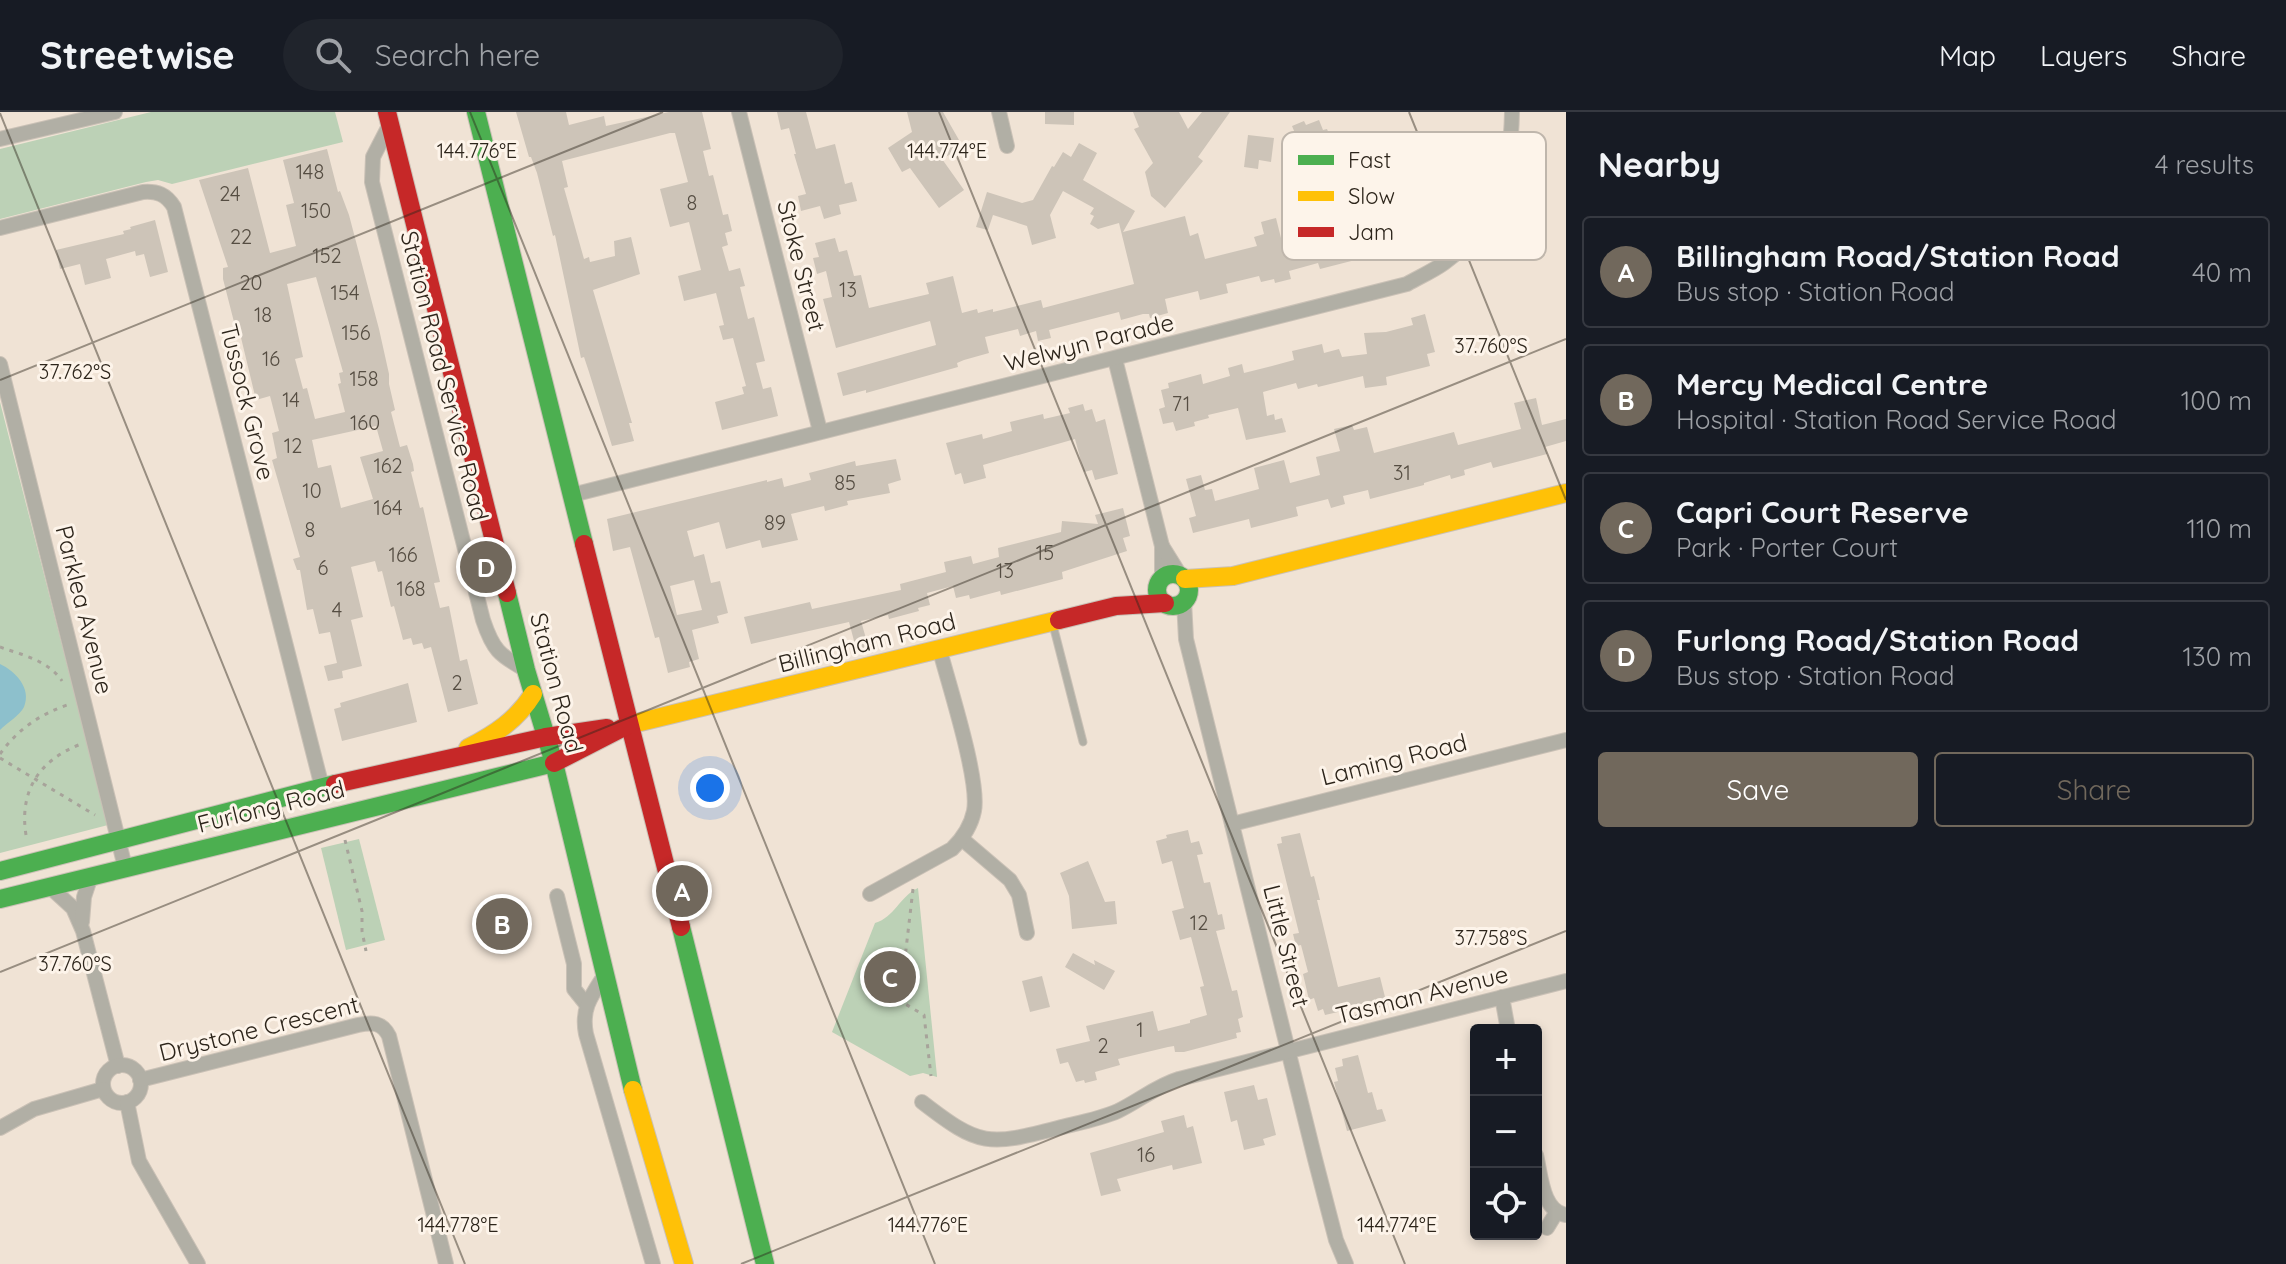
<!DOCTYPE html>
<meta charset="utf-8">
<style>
:root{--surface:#171b24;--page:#20242c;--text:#f1f3f6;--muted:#9ea1a6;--line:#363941;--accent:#71685c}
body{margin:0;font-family:Quicksand,sans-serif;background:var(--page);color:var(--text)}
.controls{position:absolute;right:24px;bottom:24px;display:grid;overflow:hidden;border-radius:8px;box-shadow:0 4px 12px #0003}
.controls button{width:72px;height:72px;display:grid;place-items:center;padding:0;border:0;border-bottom:2px solid var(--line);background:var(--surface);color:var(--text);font:40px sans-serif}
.you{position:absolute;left:710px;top:676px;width:28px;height:28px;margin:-20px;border:6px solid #fff;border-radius:50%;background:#1a73e8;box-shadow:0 0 0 12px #1a73e833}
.badge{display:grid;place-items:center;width:52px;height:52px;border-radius:50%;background:var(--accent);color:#fff;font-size:26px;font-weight:700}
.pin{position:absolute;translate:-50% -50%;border:4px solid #fff;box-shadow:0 2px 8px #0006}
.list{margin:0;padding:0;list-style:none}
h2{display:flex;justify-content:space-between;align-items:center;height:104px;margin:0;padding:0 32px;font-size:34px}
h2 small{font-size:26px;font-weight:400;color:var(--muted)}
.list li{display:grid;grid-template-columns:52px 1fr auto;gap:24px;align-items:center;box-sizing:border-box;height:112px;margin:0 16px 16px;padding:0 16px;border:2px solid var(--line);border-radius:8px}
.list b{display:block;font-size:30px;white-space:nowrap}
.list p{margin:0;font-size:26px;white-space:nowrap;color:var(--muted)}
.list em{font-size:26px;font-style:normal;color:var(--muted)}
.actions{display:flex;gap:16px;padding:24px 32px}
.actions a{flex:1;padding:18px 0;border:2px solid var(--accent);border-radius:8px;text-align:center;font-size:28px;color:var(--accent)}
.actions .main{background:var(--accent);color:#fff}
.icon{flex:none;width:44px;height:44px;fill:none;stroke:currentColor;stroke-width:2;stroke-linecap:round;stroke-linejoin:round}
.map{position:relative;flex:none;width:1566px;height:1152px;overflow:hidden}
header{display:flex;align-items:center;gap:48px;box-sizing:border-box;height:112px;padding:0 40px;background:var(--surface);border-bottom:2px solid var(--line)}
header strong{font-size:38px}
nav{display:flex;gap:44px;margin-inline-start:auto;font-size:28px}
.search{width:560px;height:72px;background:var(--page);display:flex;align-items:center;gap:20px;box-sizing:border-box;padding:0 28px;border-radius:44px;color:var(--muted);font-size:30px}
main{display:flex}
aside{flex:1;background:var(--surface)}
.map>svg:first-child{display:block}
</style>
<header>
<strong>Streetwise</strong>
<div class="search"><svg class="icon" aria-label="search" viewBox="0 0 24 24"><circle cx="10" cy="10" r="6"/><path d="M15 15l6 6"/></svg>Search here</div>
<nav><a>Map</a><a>Layers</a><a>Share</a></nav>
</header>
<main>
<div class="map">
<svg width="1566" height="1152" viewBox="0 0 1566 1152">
<rect width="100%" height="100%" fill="#f0e3d5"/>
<!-- green -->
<g fill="#bcd1b6">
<polygon points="151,0 335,0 343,30 172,72 158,68 146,70 0,107 0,37"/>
<polygon points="0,290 108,713 0,741"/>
<polygon points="359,727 385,828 346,838 321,736"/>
<path d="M918,776L937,964V965L923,961L910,964L832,920L875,811C895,805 899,785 918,776Z"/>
</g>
<!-- water -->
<path fill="#8dc0cc" d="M0,552C15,559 32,576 24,595C20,603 7,611 0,618Z"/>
<!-- building -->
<g fill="#cdc4b8" fill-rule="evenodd">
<polygon points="516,0 566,0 569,13 604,4 606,14 669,0 702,0 711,37 703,39 709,64 713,63 723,103 728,102 732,119 725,121 728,133 722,135 729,159 740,156 745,174 740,175 748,207 754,205 765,249 756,251 763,277 771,275 778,304 722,318 715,290 744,282 742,275 746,274 733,226 723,228 719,214 724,213 716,181 684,189 678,164 701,158 689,110 670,115 660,77 688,70 675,21 670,21 562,49 568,75 564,76 584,147 589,145 590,150 615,144 614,129 631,125 640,162 593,178 632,311 629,311 634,329 612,334 589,260 584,245 581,246 555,123 553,124 537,61 531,45 529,45"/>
<polygon points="777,0 806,0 816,37 835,32 845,72 852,70 857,89 839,93 841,102 824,107 820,94 801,99 798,84 806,82 794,42 796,42 789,16 781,18"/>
<polygon points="907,0 943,0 963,35 942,47 964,78 939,96 910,56 902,60 888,36 912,20"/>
<polygon points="1045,0 1074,0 1074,13 1045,12"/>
<polygon points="1133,0 1179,0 1188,17 1202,0 1230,0 1198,45 1203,49 1165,96 1151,84 1145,60 1153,51 1134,17 1139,15"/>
<polygon points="1319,8 1323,18 1327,17 1333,32 1305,45 1292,14 1304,9 1306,13"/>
<polygon points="1248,23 1274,26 1271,50 1259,48 1258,57 1244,55"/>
<polygon points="1079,31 1097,41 1083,68 1135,99 1123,120 1185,104 1190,124 1198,121 1205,147 1257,134 1254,125 1264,122 1261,110 1276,106 1284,138 1327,127 1328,133 1366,123 1371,144 1320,157 1318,151 1289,159 1291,167 1275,171 1274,167 1261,170 1259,164 1226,172 1228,181 1200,188 1198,179 1165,187 1168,201 1150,206 1149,202 1143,202 1121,208 1119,200 1049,218 1051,226 1038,229 1036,219 1020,224 1018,217 985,225 989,241 964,248 957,251 958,255 866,281 866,278 843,284 837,261 936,233 930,209 836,236 823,187 832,185 826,159 817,162 813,146 819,145 815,131 835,126 839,140 847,138 854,164 861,163 869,196 929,182 926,171 953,164 962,201 977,197 978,201 993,197 993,200 1041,188 1043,196 1134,172 1119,111 1098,117 1090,112 1094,104 1090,102 1094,96 1063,79 1050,103 1056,126 1032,133 1027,114 993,103 988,118 976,115 987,80 1022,91 1033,88 1052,54 1054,55 1063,40 1071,45"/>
<path d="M327,37L338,80L340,79L349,103L379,217L389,262V272L395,298L391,300L400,335L407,333L413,352L414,359L411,360L420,396L423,395L440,470L434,471L440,496L449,494L460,549L467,547L478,592L448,600L431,535L424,537L422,531L413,533L411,526L403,528L394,494L391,495L382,459L378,460L375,449L351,455L363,505L351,508L362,554L342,559L343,566L328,569L324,554L337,551L330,520L319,522L313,497L307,498L300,458H297L293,447L300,445L272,348L277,346L272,321L279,319L270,284L256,288L237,209L234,210L223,167V156L228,155L199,68L248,56L270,141L296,134L286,93L294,91L283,48ZM316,165L343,260L339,261L341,271L338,272L345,300L315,307L307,276L303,277L295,247L303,245L287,172ZM376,314L383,339L360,345L373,387L341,396L331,353L318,356L312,328Z"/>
<polygon points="155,108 168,160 150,165 144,142 136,144 135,139 106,147 111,166 85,173 80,152 60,157 56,138 124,122 123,119 131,117 130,115"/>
<polygon points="1425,202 1435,240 1427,242 1430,254 1386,265 1387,273 1365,276 1363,264 1318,275 1317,272 1298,277 1296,271 1263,280 1267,304 1274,302 1275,308 1282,306 1286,320 1246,328 1238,296 1208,303 1209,306 1194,310 1195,314 1176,319 1173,310 1163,312 1159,297 1165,295 1161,278 1169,276 1168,271 1201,262 1203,272 1230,264 1228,256 1242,252 1244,261 1272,254 1294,248 1292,239 1322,232 1324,241 1339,237 1342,245 1367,242 1364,221 1386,220 1413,213 1411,206"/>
<polygon points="1536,286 1542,313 1566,307 1566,329 1545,335 1547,342 1493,356 1491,350 1464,358 1465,363 1451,367 1450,363 1424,371 1424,373 1370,387 1368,378 1343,384 1345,392 1331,396 1328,387 1296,395 1298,404 1251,416 1249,407 1193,421 1189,406 1196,404 1186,367 1201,363 1205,378 1212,377 1215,389 1259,377 1254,356 1284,348 1290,371 1320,363 1316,345 1340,339 1334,317 1352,313 1354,318 1367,315 1374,341 1454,320 1458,333 1521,317 1514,291"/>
<polygon points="1083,292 1085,299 1092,297 1096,310 1105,307 1118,362 1095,368 1092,358 1084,360 1075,327 983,353 986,366 964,372 961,361 955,363 946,331 982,322 983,327 1012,319 1010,310 1043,302 1044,307 1070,301 1068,296"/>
<path d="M896,347L901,368L888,372L890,381L847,389L848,393L825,399L824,394L791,402L798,428L762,436L760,428L726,437L719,410L687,419L694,445L704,442L711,471L720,469L728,501L717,504L719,511L692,518L699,547L689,550L690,555L668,561L659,525L655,526L630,435L613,439L607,407L767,368V370L782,366L784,375L811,368L809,361L855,349L856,354ZM694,468L702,498L677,503L670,474Z"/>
<polygon points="1123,396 1130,424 1123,426 1127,439 1062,460 1063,467 1001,483 1000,479 970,487 969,483 956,486 953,474 927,481 930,493 918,496 919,499 889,507 888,503 861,509 869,537 857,540 849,510 751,532 744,505 810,490 812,497 901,478 900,472 946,460 944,450 971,444 973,452 999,445 998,436 1061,420 1062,409 1098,412 1095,403"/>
<polygon points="408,571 417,610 342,629 334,597 341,595 340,591"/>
<polygon points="1188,718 1191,731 1199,729 1203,742 1197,743 1204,771 1210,770 1218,803 1222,802 1225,817 1216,819 1232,879 1237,878 1243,905 1238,907 1241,920 1236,921 1237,926 1184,940 1175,940 1174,934 1168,935 1118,947 1120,953 1095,960 1097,968 1085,971 1084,968 1076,970 1068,950 1060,952 1056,937 1090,929 1086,914 1153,899 1158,919 1190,911 1190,908 1207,903 1200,875 1204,874 1191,825 1180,828 1172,799 1184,796 1172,749 1162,752 1156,729 1167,726 1166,723"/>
<polygon points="1300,721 1311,765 1314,764 1320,788 1317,788 1338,875 1380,865 1386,889 1325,903 1323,897 1318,899 1314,886 1309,888 1303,862 1308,860 1301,833 1296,834 1293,822 1299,821 1277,732 1282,731 1281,725"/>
<polygon points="1088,749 1105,790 1115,789 1117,812 1072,817 1069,784 1060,761"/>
<polygon points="1073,841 1095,853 1094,848 1115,859 1104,878 1065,855"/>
<polygon points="1042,864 1050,895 1030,900 1022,869"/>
<polygon points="1358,943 1368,981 1372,980 1377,998 1382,997 1386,1009 1347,1019 1334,970 1338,969 1335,956 1343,954 1342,947"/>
<polygon points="1254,973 1258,988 1267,986 1276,1023 1263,1027 1265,1033 1244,1038 1237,1008 1231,1010 1224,980"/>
<polygon points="1184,1003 1187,1016 1193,1014 1202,1051 1173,1058 1172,1053 1117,1067 1121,1079 1101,1084 1090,1041 1164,1020 1161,1009"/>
</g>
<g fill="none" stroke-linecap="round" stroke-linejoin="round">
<defs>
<polyline id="lane" points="1053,513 1083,630"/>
<g id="street">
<polyline points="739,0 820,319"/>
<polyline points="999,0 1007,34"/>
<path d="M390,12L373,45L372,70L483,508C493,538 499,543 526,558"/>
<polyline points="0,27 115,0"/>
<path d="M0,116L143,80C157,79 166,82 174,95L322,675"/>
<polyline points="1115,247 1162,434 1162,466"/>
<polyline points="0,252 125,755"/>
<path d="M572,383L1407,172C1419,165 1433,159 1444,151C1496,113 1511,62 1512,0"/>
<polyline points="1162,434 1180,463"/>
<polyline points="1184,489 1186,527 1315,1047 1336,1128 1346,1152"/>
<polyline points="1232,712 1566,628"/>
<polyline points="962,727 1010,768 1019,783 1027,821"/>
<polyline points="49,774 73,796 83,819 118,954"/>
<path d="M870,782L952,737C963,726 971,714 974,699C980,669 949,573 940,539"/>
<polyline points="557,784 574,852 574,877 586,892"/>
<polyline points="82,810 84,785 91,764"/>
<path d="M604,864C591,884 581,897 586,922L653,1152"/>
<polyline points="1502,885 1508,918"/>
<circle cx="122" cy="972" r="19"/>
<path d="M140,968L358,913C372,910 382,910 389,924L446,1152"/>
<polyline points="127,990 139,1049 198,1152"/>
<path d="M922,990C980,1035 988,1034 1058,1016C1078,1011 1100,1007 1118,999C1139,989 1156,974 1179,967L1566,869"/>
<polyline points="0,1016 34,997 103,977"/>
<path d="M1536,1043C1541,1063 1542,1099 1566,1103"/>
<polyline points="1547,1116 1556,1101"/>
</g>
<g id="fast">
<polyline points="476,0 584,432"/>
<circle cx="1173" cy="478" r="16"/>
<polyline points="507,481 526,558 554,651 633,978"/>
<polyline points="0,759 335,672"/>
<polyline points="0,787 554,651"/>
<polyline points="681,815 765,1152"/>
</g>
<g id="slow">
<polyline points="1185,467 1233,464 1566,381"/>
<polyline points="628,613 1059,508"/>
<path d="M468,636C494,623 517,608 533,582"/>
<polyline points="633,978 684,1152"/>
</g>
<g id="jam">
<polyline points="387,0 507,481"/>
<polyline points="584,432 681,815"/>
<polyline points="1059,508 1116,494 1165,491"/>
<polyline points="546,625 607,616"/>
<polyline points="554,651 628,613"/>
<polyline points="335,672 546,625"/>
</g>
</defs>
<!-- lane casing -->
<use href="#lane" stroke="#cac1b6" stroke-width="9"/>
<!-- street casing -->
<use href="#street" stroke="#cac1b6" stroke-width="16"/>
<!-- fast casing -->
<use href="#fast" stroke="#cac1b6" stroke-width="20"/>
<!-- slow casing -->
<use href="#slow" stroke="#cac1b6" stroke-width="20"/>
<!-- jam casing -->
<use href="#jam" stroke="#cac1b6" stroke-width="20"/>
<!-- path -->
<g stroke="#a7a39a" stroke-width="3" stroke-dasharray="4 6" stroke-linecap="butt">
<path d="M0,535C22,543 48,548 62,569"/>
<path d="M0,642C18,617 39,603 67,593"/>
<polyline points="0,646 95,703"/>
<path d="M26,723C19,679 39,648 81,632"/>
<polyline points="345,728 362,799 362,819 366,839"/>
<polyline points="913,777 900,889 924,903 931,964"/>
</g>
<!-- lane -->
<use href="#lane" stroke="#b1afa5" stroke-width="7"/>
<!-- street -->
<use href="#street" stroke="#b1afa5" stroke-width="14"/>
<!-- fast -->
<use href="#fast" stroke="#4caf50" stroke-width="18"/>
<!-- slow -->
<use href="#slow" stroke="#ffc107" stroke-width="18"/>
<!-- jam -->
<use href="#jam" stroke="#c62828" stroke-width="18"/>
</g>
<!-- ticks -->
<path fill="none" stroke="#2d251b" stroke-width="2" stroke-opacity="0.45" d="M470,0L935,1152M939,0L1405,1152M1409,0L1566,388M0,1L465,1152M0,268L663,0M0,860L1566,227M741,1152L1566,819"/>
<g text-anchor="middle" stroke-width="6" stroke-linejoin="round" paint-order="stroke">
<!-- number labels -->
<g font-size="20" fill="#554d42">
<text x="310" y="67">148</text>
<text x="230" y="89">24</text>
<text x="692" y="98">8</text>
<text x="316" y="106">150</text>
<text x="241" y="132">22</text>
<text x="327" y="151">152</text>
<text x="251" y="178">20</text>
<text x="848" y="185">13</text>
<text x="345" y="188">154</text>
<text x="263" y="210">18</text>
<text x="356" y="228">156</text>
<text x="271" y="254">16</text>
<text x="364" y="274">158</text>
<text x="291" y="295">14</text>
<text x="1181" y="299">71</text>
<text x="365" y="318">160</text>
<text x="293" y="341">12</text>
<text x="388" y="361">162</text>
<text x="1402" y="368">31</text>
<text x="845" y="378">85</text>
<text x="312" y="386">10</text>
<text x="388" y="403">164</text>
<text x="775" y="418">89</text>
<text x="310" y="425">8</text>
<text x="1045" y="448">15</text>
<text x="403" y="450">166</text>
<text x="323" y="463">6</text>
<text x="1005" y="466">13</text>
<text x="411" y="484">168</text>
<text x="337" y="505">4</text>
<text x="457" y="578">2</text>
<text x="1199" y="818">12</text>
<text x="1140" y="925">1</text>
<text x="1103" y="941">2</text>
<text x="1146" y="1050">16</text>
</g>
<!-- street labels -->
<g font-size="24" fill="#2d251b" stroke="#fdf4ea">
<text transform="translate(801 154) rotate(76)" y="8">Stoke Street</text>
<text transform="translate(1089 231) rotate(-14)" y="8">Welwyn Parade</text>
<text transform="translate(444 264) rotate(76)" y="8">Station Road Service Road</text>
<text transform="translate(247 290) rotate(76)" y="8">Tussock Grove</text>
<text transform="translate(84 498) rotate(76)" y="8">Parklea Avenue</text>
<text transform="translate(867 531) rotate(-14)" y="8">Billingham Road</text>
<text transform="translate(556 571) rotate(75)" y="8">Station Road</text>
<text transform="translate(1394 648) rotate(-14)" y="8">Laming Road</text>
<text transform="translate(271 695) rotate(-14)" y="8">Furlong Road</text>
<text transform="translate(1286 834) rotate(76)" y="8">Little Street</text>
<text transform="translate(1422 883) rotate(-14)" y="8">Tasman Avenue</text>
<text transform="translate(259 917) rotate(-14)" y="8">Drystone Crescent</text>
</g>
</g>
<!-- legend -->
<rect x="1282" y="20" width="264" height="128" rx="12" fill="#fdf4ea" stroke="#bfb6ac" stroke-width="2"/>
<rect x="1298" y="43" width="36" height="10" fill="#4caf50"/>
<rect x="1298" y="79" width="36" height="10" fill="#ffc107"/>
<rect x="1298" y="115" width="36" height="10" fill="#c62828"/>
<g font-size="22" fill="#2d251b">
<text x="1348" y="56">Fast</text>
<text x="1348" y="92">Slow</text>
<text x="1348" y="128">Jam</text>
</g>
<g font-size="20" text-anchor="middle" fill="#2d251b" stroke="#fdf4ea" stroke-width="6" stroke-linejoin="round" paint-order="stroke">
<text x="477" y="46">144.776°E</text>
<text x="947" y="46">144.774°E</text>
<text x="1491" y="241">37.760°S</text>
<text x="75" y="267">37.762°S</text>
<text x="1491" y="833">37.758°S</text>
<text x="75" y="859">37.760°S</text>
<text x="458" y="1120">144.778°E</text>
<text x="928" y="1120">144.776°E</text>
<text x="1397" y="1120">144.774°E</text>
</g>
</svg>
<div class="controls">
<button>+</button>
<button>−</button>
<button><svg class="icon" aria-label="locate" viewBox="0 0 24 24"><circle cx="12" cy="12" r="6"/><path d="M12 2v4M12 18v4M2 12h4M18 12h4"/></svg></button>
</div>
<div class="you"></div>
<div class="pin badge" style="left:682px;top:779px">A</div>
<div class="pin badge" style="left:502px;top:812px">B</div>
<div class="pin badge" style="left:890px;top:865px">C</div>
<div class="pin badge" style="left:486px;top:455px">D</div>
</div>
<aside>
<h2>Nearby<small>4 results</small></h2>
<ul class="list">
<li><span class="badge">A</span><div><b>Billingham Road/Station Road</b><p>Bus stop · Station Road</p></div><em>40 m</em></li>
<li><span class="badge">B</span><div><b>Mercy Medical Centre</b><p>Hospital · Station Road Service Road</p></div><em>100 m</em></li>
<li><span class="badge">C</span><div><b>Capri Court Reserve</b><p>Park · Porter Court</p></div><em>110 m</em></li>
<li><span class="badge">D</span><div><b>Furlong Road/Station Road</b><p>Bus stop · Station Road</p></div><em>130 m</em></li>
</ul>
<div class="actions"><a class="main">Save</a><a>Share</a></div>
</aside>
</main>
